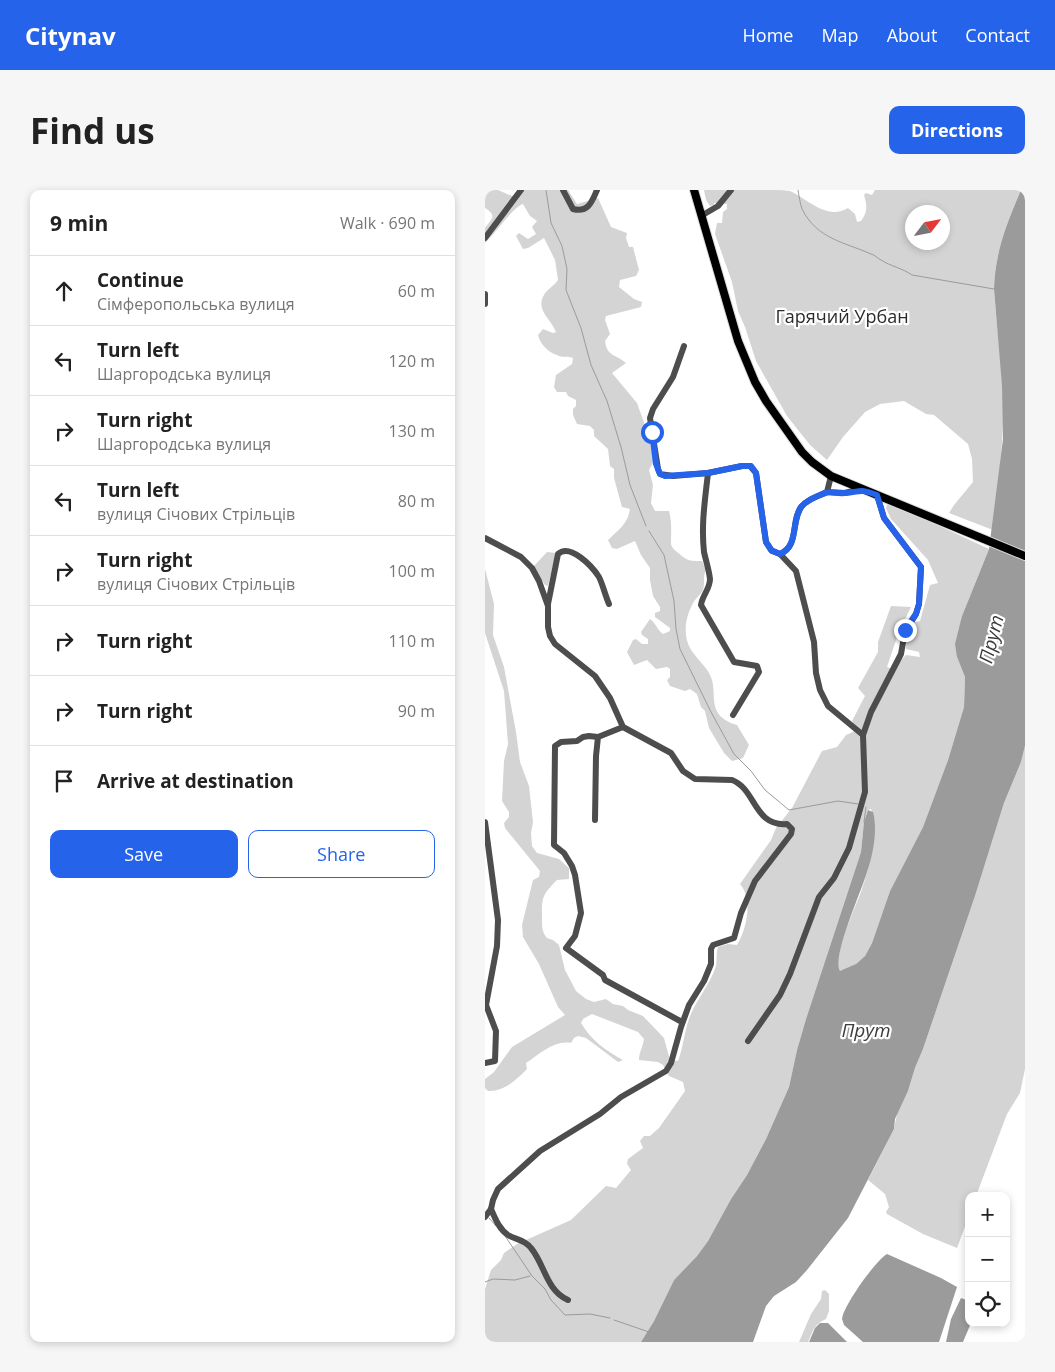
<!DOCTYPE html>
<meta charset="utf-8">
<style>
:root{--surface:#fff;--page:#f6f6f6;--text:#222;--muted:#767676;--line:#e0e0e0;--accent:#2563eb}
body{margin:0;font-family:"Open Sans",sans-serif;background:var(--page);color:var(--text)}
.controls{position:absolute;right:15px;bottom:15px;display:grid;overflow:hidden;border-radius:10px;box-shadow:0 2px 8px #0003}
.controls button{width:45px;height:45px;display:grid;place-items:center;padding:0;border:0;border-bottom:1px solid var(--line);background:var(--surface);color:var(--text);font:25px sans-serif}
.compass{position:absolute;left:420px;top:15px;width:45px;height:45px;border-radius:50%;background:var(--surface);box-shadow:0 2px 8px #0003;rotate:58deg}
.stop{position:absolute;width:15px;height:15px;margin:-11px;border:4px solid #2563eb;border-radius:50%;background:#fff}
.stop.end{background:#2563eb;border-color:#fff;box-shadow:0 1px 5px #0008}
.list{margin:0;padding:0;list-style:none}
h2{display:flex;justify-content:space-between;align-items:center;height:65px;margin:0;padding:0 20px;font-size:21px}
h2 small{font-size:16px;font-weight:400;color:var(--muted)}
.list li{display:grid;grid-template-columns:32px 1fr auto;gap:15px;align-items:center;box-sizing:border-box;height:70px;padding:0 20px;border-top:1px solid var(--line)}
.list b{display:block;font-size:19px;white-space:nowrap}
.list p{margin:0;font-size:16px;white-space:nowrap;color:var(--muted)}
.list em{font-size:16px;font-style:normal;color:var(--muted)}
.actions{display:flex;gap:10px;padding:15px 20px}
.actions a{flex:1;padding:11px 0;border:1px solid var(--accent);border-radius:10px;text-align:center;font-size:18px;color:var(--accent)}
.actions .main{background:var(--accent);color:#fff}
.icon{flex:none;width:28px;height:28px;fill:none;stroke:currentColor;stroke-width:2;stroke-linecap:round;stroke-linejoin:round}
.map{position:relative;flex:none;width:540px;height:1152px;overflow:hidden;border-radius:10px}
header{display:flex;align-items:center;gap:30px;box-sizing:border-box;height:70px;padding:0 25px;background:var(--accent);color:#fff}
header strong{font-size:24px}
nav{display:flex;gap:28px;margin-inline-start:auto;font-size:18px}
.intro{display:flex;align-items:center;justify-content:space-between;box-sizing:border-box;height:120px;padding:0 30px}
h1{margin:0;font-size:35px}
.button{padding:12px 22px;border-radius:10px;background:var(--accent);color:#fff;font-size:18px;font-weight:700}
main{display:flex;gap:30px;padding:0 30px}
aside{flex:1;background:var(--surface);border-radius:10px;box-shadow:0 2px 8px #0003}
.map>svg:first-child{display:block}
</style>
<header>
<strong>Citynav</strong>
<nav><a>Home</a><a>Map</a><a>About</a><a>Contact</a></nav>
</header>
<div class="intro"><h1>Find us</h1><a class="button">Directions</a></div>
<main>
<aside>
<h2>9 min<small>Walk · 690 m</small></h2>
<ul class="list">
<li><svg class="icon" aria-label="ahead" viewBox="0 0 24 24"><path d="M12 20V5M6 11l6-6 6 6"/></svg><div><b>Continue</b><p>Сімферопольська вулиця</p></div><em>60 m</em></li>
<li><svg class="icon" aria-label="left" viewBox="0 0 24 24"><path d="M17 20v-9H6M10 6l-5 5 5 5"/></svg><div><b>Turn left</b><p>Шаргородська вулиця</p></div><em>120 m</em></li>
<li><svg class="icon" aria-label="right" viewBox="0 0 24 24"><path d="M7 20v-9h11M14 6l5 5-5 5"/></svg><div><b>Turn right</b><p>Шаргородська вулиця</p></div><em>130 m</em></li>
<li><svg class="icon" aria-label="left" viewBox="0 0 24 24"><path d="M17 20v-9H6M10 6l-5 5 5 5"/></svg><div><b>Turn left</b><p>вулиця Січових Стрільців</p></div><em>80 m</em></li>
<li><svg class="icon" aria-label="right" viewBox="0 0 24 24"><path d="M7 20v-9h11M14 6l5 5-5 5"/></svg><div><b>Turn right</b><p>вулиця Січових Стрільців</p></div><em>100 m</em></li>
<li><svg class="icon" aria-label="right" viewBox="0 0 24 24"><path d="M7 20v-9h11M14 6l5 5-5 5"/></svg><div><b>Turn right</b></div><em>110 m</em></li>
<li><svg class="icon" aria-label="right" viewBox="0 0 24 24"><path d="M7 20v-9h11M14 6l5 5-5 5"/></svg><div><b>Turn right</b></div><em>90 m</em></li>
<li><svg class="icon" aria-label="arrive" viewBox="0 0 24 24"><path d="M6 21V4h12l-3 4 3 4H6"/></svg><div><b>Arrive at destination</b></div></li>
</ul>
<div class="actions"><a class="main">Save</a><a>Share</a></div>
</aside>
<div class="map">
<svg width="540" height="1152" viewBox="0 0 540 1152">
<rect width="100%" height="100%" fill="#fff"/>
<!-- green -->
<g fill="#d4d4d4" fill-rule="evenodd">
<path d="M0,0H13L27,6L37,0H83L92,14L113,8L126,37L142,43L141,48L144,57H148L154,80L151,86L135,90L134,97L149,109L157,112L156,117L121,126L120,130L125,144L120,151C122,167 131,164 141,173L127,183L152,213L167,255L170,269L164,280L168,295L166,313L170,321H184C187,332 186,341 186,353C186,357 189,359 192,362C203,371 203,371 217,371L221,380C217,387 221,394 217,402C215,405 212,407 210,410C201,424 197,443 205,458C211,469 224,478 227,490C231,504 224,521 242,531C245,533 249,534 252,535L264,555L258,568L247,571L239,563L224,538L220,521L216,517L212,504L205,499L200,501L185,496L182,490L185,487V479L182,477L171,479L162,470L149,475L142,462L148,450L151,449L157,454H163V449L157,445L156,442L165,429C171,433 172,440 178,444L185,441V438L170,427V423L175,421V417L168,406L165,390V378L156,365L150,351L132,359L127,358L123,350C133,340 143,334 145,319L137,317L129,288V279L125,276L123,259L109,246V240L105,236L92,234L88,225V219L91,216V210L83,206L81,202H72L69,197L71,185L87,174L88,168C83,166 77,168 72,165C63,162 55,154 53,145L58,139L68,143L71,142C66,129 50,120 59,105C61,100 69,96 73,90L70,70L59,48L43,58L38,59L31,46L34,43L43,49L51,44L47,37L52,31L45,26L38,14C29,16 9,45 0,53V38C6,29 13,26 0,18Z"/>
<path d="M219,0C241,0 263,0 285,0C291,0 300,0 305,1C323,9 342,31 363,18L370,24L372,32L376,31C383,21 382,16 379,5L381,3L387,5L390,0H536C522,33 510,62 509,99C512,143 519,188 518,233C517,268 512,304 508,340L464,323L469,315L488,292L487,269L483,254L449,225L441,224L419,211L395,214L380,222L358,247L342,270L325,255L302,226L271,171L260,137L253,121L247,92L230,44L232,33H237L238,22L242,19V14L229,13V15L225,16L221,10ZM428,22H458V52H428Z"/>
<path d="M403,312L504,359L477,426L472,467L480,487L479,517L463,570L438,637L405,701L387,753L380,766L371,774L357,782L353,780C351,758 368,723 376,702C381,687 385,673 387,657C390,643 392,632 386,619L383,620L379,632L376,662L321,829L312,860L304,897L281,949L262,985L246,1009L223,1051L212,1066L189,1090L169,1131L156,1152H0V1099L6,1080L16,1070L19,1063L32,1054L86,1030L121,996L131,998L146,980L142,974L143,969L158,958L155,951L159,946H165L174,938L200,901L198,892L184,886L178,875L173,872L154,870C154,862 158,857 159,849L153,842L107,824L98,829L96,833C106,850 121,861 138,870L133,872L101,848L93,846L89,848L86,853C69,850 55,864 41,873L42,879C31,890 19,902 3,901L0,898V889L9,882L27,857L80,825L73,817L54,774L38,747L37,735L48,690L54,687L55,681L20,638L19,633L24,627V622L17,611L19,571L23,554L19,501L0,443V379L9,414L8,445L19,477L31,542L35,572L44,596L48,632L46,643L47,656L52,663L74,669L84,678V689L72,690C56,706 57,708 57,729C57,737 57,742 62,748L68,750L74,755L80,780L91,801L101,809L109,812L121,809L128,814L138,816L143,820L158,826L179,848L185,870L193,871C198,858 199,843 204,829C210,811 225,795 231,776C232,770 231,764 233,757L243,754L252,755C262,739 268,709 255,694L286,650L291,638L307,618L337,561L352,557L361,545L368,542L371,537L367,531L380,506L373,498L393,462V452L406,416L426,417L414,441L402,477L407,479L421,465L435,467L434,462L421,459L422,443L426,433L435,431L445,395L453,393L443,370L406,329L401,318Z"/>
<polygon points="62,362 71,363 63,396 60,395 48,377"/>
<polygon points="540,556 540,879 535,903 522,924 491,1006 484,1006 484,1026 472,1058 438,1044 402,1024 401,1022 404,1017 400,1004 383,990 409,939 412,924 423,901 430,878 438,859 490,706 519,613 536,572"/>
<path d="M340,1100L344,1104V1121L341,1129C329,1134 328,1141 323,1152H314L326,1124L336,1109L337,1101Z"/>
</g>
<!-- water -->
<g fill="#9b9b9b">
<path d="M536,0H540V556L536,572L519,613L490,706L438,859L430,878L423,901L410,929L409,939L363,1028L322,1080L311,1092L289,1106L281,1116L268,1152H156L169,1131L189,1090L212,1066L223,1051L246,1009L262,985L281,949L304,897L312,860L321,829L376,662L379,632L383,620L388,622C393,639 388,665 382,682C377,700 346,768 355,781L371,774L380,766L387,753L405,701L438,637L463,570L479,517L480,487L472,467L470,454L477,426L504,359L518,249L517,196L509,99C510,62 522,33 536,0Z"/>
<path d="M402,1064L456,1088L472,1097L454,1152H378L359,1135L357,1129C358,1116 391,1070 402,1064Z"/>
<polygon points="476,1108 484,1111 484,1133 486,1133 478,1152 461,1152 466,1129"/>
<polygon points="335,1133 343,1133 362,1152 324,1152 330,1138"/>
</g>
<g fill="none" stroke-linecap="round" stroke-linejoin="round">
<!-- stream -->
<g stroke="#9b9b9b" stroke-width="1">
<polyline points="61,0 66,33 77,56 82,79 81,100 96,138 106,175 122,211 136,257 145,295 161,336"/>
<path d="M313,0C314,6 315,13 317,19C332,49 359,52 386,64C390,65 392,68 396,70C405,76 417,78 427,85L509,99"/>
<polyline points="164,341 179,365 189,411 191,439 195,459 226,522 249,564 266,581 280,600 304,620 353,611 373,614"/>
<polyline points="379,632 381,617"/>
<polyline points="4,1028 11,1036"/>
<polyline points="20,1046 47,1086 60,1099 66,1110 80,1125 105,1124 125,1128"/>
<polyline points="0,1092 8,1089 30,1090 45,1086"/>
<polyline points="129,1130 164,1142"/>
</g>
<defs>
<polyline id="major" points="209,0 253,151 270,192 281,211 317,262 327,272 346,286 540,366"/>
</defs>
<!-- major casing -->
<use href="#major" stroke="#dbdbdb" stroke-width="10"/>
<!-- minor -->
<g stroke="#4d4d4d" stroke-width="6">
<path d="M78,0L88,19C103,23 107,12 112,0"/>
<polyline points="216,26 233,16 246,0"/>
<polyline points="0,48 36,0"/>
<polyline points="0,104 0,114"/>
<polyline points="199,156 188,187 168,219 165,228 173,279 175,284 188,286 223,283 257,276 265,276 271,283 281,352 287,361 295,364 311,381 329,452 331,483 335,500 343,516 378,545"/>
<path d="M223,283C220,310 216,335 219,362C221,371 224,380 225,389C225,399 217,406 216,415L249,472L272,476L274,482L248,525"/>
<polyline points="342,302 360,303 376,299"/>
<path d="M0,348L36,367L47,378L54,391L63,416V437L65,446L70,454L110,486L125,508L138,537L186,563L198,581L210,589L247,590C271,599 269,637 302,634L307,639L306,644L270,691L256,723L249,748L228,755L226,759V774L219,791L204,815L196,837L186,873L181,881L136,907L115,924L55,961L13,999L8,1010L6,1019L0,1027"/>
<path d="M295,364C315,356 305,330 317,316C322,309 334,306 342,302L346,286"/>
<path d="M63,414L73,364C85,353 107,376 114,387C118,395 120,405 124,414"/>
<polyline points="113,547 104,546 98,547 92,551 76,552 70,556 69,655 79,663 87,676 90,685 96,723 90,746 81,758 118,785 120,790 197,832"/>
<polyline points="110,630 111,566 113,547 138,537"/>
<polyline points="0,632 13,730 12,756 1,815 11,841 10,871 0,873"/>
<polyline points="263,851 295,805 305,784 334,707 349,688 364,658 380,602 378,545 386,522 416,464 420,441 431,424 434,414 436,377 399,328 392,305"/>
<path d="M6,1019C10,1028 14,1039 23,1045C31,1050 39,1049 46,1058C60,1075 61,1100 83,1110"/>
</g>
<!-- major -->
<use href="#major" stroke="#000" stroke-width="8"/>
</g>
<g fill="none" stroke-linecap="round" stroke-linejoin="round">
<!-- route -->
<path stroke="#2563eb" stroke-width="6" d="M167,242L171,274L175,284L180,286L223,283L257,276H266L271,283L281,352L286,360L295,364C314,356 306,332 316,317C321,311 332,306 340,303C345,301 353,304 359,303C377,302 373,298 392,305L399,328L436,377L434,414L431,424L420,440"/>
</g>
<g text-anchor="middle" stroke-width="4.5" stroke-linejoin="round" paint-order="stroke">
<!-- park labels -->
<g font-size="18" fill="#2b2b2b" stroke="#fff">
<text x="357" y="133">Гарячий Урбан</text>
</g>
<!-- water labels -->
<g font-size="19" font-style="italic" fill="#3c3c3c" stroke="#fff">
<text transform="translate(506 449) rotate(-76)" y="7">Прут</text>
<text x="381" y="847">Прут</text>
</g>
</g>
</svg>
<div class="controls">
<button>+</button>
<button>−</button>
<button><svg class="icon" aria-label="locate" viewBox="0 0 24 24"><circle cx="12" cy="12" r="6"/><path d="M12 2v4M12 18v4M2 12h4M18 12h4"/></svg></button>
</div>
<svg class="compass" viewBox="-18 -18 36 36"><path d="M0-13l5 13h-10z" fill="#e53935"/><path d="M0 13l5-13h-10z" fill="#767676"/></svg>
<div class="stop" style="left:167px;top:242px"></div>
<div class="stop end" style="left:420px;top:440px"></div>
</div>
</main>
